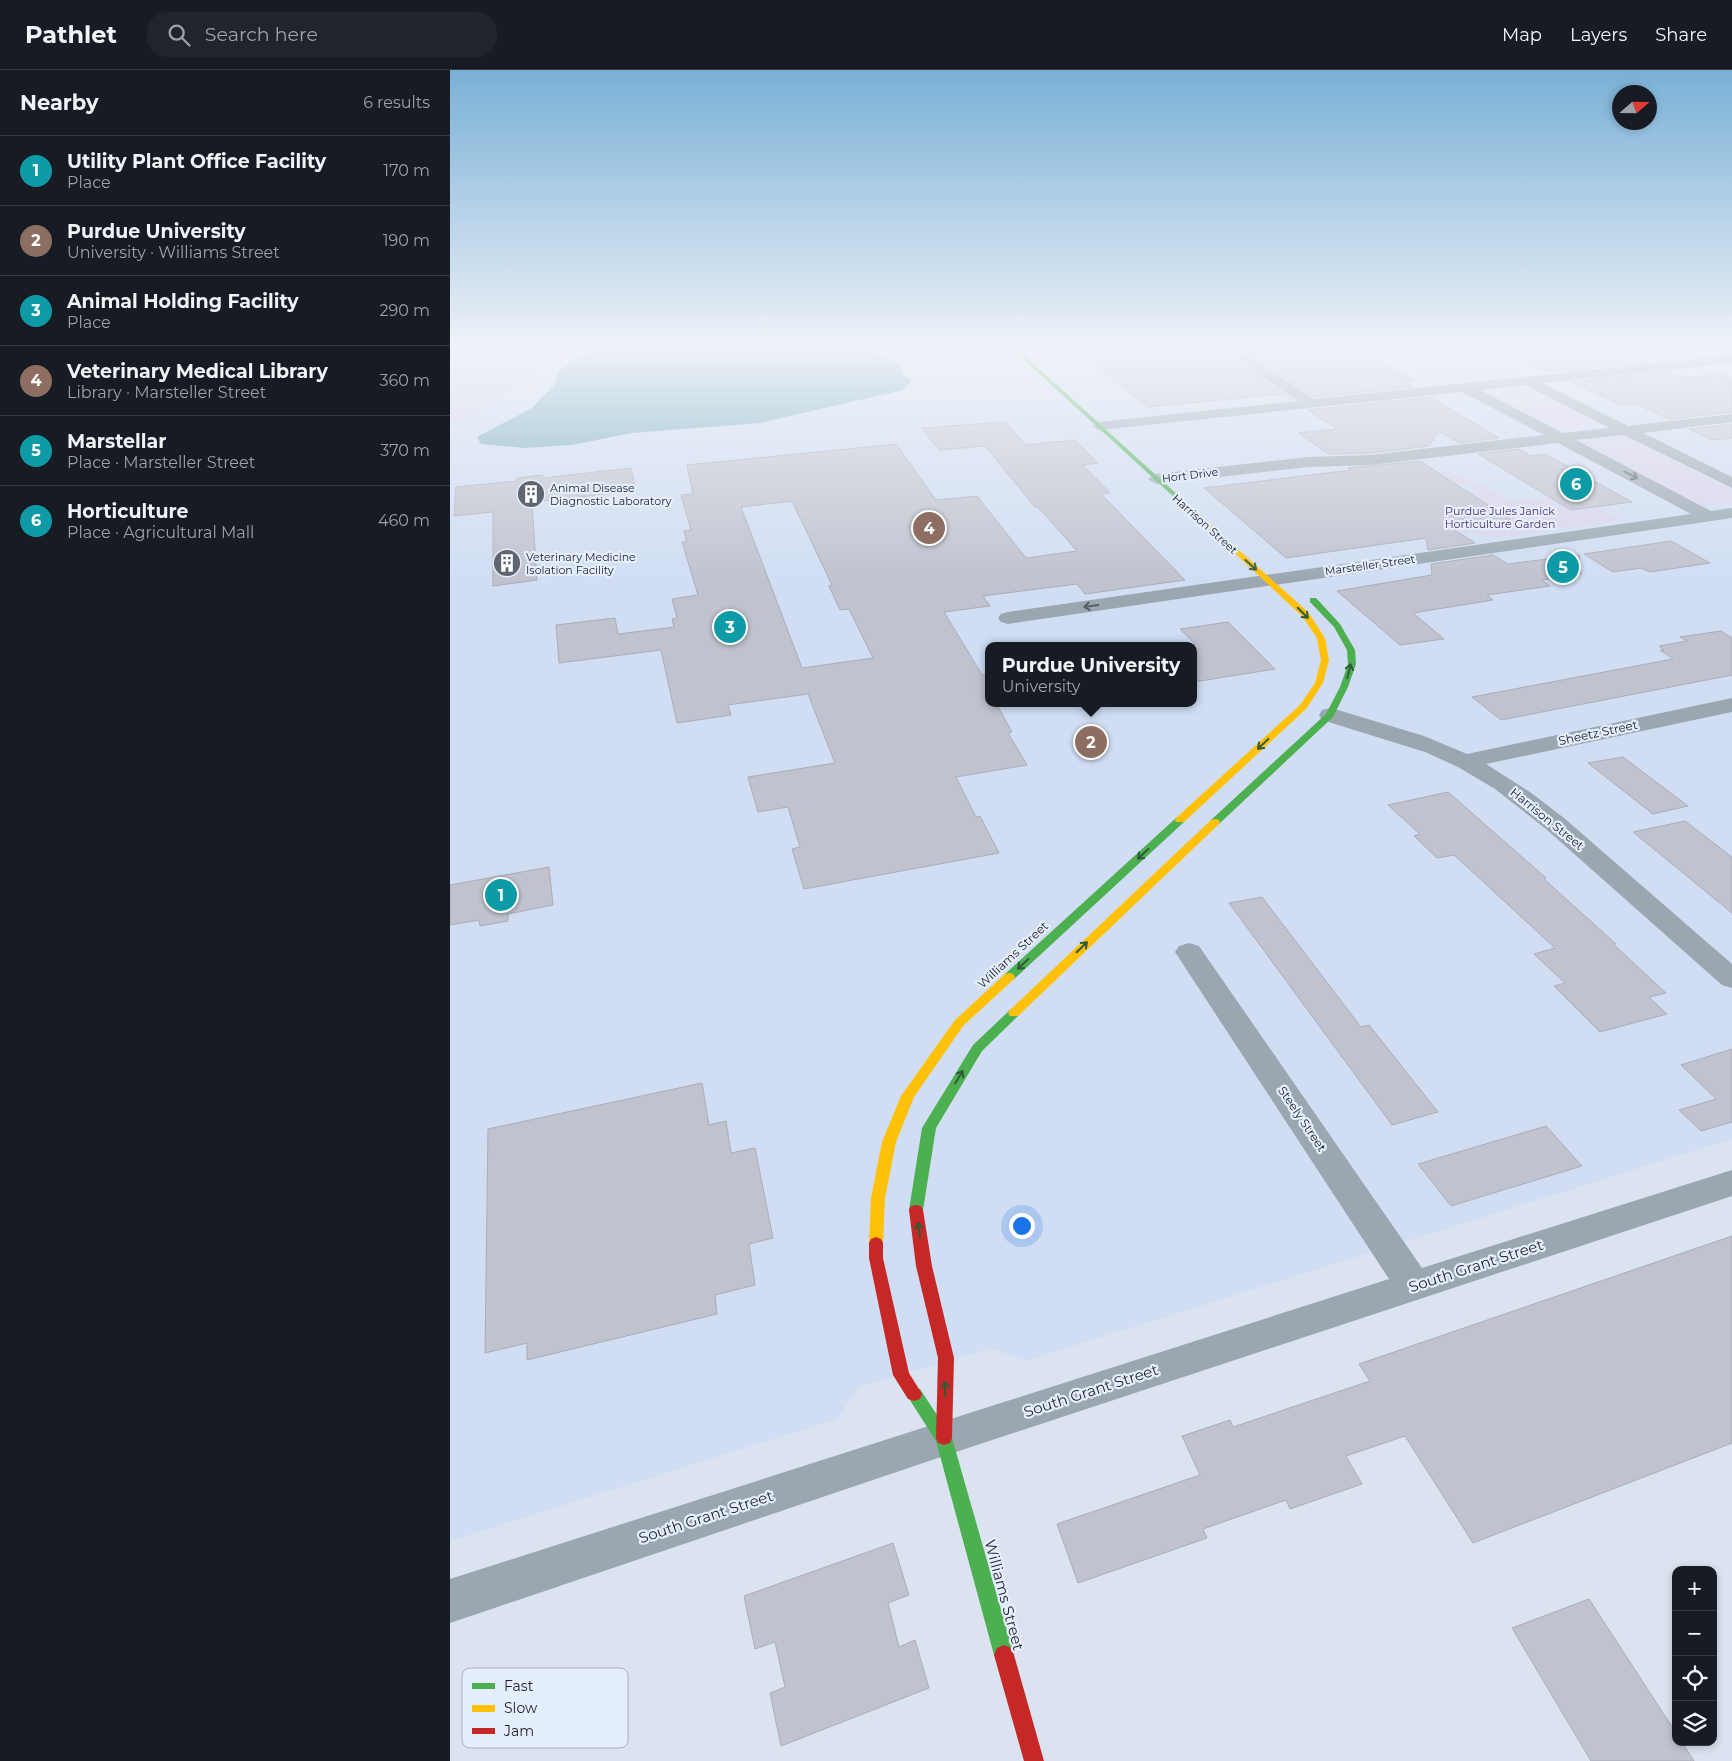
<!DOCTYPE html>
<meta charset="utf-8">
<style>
:root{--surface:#171b24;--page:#20242c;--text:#f1f3f6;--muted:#9ea1a6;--line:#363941;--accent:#b45309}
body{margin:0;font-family:Montserrat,sans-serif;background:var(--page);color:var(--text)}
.controls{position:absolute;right:15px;bottom:15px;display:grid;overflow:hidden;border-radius:10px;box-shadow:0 2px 8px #0003}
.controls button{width:45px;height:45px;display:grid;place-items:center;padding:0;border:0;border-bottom:1px solid var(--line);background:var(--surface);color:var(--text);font:25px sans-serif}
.compass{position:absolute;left:1162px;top:15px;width:45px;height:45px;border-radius:50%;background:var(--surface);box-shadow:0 2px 8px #0003;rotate:70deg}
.you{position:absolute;left:571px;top:1155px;width:18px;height:18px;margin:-12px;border:4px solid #fff;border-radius:50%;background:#1a73e8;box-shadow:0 0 0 8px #1a73e833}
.badge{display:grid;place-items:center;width:32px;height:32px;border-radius:50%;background:var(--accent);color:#fff;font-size:16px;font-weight:700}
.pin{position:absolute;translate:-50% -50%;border:2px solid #fff;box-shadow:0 1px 5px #0006}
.popup{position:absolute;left:535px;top:572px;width:212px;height:65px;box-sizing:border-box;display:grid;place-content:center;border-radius:10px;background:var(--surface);filter:drop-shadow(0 1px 4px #0005);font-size:16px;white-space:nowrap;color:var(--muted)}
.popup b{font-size:19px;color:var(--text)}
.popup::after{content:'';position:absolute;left:50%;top:100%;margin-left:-10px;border:10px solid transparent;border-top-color:var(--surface)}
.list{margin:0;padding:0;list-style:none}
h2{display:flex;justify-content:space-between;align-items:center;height:65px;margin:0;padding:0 20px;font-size:21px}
h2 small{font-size:16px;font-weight:400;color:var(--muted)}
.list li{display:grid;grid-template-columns:32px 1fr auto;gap:15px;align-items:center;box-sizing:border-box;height:70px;padding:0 20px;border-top:1px solid var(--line)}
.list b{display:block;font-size:19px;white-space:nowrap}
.list p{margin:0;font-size:16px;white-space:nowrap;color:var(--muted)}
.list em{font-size:16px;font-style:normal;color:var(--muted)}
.icon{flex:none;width:28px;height:28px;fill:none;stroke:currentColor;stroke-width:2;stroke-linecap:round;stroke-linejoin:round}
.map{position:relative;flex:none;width:1282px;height:1691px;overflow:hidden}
header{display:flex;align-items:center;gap:30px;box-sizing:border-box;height:70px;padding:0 25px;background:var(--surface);border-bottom:1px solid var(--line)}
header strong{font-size:24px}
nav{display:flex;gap:28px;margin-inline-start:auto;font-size:18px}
.search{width:350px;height:45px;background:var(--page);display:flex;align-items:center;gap:12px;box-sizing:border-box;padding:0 18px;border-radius:20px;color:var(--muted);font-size:19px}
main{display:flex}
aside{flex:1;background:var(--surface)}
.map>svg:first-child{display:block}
</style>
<header>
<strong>Pathlet</strong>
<div class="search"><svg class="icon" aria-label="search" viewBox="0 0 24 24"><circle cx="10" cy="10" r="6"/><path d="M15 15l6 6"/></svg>Search here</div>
<nav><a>Map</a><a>Layers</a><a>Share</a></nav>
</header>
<main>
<aside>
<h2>Nearby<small>6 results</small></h2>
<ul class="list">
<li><span class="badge" style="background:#0f9aa8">1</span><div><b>Utility Plant Office Facility</b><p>Place</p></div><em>170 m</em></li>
<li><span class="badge" style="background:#8d6e63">2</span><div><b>Purdue University</b><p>University · Williams Street</p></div><em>190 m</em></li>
<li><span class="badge" style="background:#0f9aa8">3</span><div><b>Animal Holding Facility</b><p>Place</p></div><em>290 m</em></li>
<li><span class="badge" style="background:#8d6e63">4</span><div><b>Veterinary Medical Library</b><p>Library · Marsteller Street</p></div><em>360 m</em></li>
<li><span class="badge" style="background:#0f9aa8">5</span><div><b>Marstellar</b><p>Place · Marsteller Street</p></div><em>370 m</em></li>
<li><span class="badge" style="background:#0f9aa8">6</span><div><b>Horticulture</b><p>Place · Agricultural Mall</p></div><em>460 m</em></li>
</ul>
</aside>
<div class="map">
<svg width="1282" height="1691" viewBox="0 0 1282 1691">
<rect width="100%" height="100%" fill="#dbe3f0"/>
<!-- built -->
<path fill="#d0ddf3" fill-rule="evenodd" d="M0,276H1282V1069L575,1291L542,1278L409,1317L387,1349L0,1471ZM538,576H744V633H538Z"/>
<!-- green -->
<g fill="#d8d4ec">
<polygon points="0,276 128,276 109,285 33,338 0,355"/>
<path d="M1187,276H1253C1221,291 1217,290 1185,277Z"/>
<polygon points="1261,276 1282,276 1282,283 1237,287"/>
<polygon points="939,286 986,292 982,308 980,308"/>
<polygon points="998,291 1076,304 990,311 994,292"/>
<polygon points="1076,316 1150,353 1151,354 1107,359 1033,321"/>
<polygon points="1176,367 1282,420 1282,433 1250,435 1131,372"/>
<polygon points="996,400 1031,414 1058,429 1067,431 1099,427 1121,440 1149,437 1172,450 1051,467 1024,463 1012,465 994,453 1004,425 1028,421 1015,414 999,416 978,403"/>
</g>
<!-- water -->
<polygon fill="#73aabc" points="171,276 409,276 448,293 453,305 462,310 453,320 310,353 182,363 122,375 75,378 31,374 27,367 82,338 106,313 108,301 138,283"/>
<!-- building -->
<g fill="#c0c3ce" stroke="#aaadb7" fill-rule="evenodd">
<polygon points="621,276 789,276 792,280 790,290 796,298 843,330 833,324 698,337"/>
<polygon points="805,276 901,276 964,311 953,312 962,317 864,327 808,290"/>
<polygon points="1044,276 1158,276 1198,292 1100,302"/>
<polygon points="1221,301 1233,307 1273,305 1282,309 1282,342 1219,349 1186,334 1171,335 1121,312"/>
<polygon points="980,327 1049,368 1009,373 989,361 979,376 920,383 879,384 848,363 887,359 858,340"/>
<path d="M555,352L576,375L625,370L648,393L633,395L660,423L651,424L735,510L635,524L627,514L533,526L540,536L494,542L532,605L538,604V633H546L562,662L558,663L577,695L506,707L526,747L530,746L549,783L354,819L342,779L350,777L338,737L308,742L298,707L385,693L358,624L278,635L281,645L227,653L211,580L109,593L106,555L165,548L168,564L224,557L222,549L227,548L222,529L248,525L232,472H237L234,461L241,460L231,425L243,424L237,395L446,374L486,430L527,426L576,488L627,481L588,437H585L535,376L489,380L472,358ZM342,431L382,515L379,516L390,540L399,539L423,588L352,598L291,437Z"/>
<polygon points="1282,354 1282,368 1262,370 1239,359"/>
<polygon points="1069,379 1081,386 1095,384 1182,432 1121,440 1028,384"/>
<polygon points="970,391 1061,450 1003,459 1025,473 978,480 976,468 836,488 754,418 901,400 898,398"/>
<polygon points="181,398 186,421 82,432 87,510 43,516 43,442 4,446 6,417 67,411 67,408 92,405 93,408"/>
<polygon points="1221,471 1260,493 1200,502 1191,498 1163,502 1134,484"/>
<polygon points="1043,485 1058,494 1129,485 1131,504 1092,510 1100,516 1037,525 1043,530 963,543 994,569 950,575 887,521 982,505 981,494"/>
<polygon points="778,552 825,599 744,612 744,573 730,559"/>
<polygon points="1271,561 1282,568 1282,605 1051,650 1022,627 1223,589 1210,580 1214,580 1209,576 1237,571 1230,567"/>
<polygon points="1173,687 1238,736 1203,744 1138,693"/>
<polygon points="998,722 1096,808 1094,809 1166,874 1163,874 1216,923 1199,927 1217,944 1150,962 1104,916 1115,913 1084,884 1105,878 1004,785 987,788 964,766 970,764 938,735"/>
<polygon points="1235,751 1282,787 1282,843 1183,762"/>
<polygon points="99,797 103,835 58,844 58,851 30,856 29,850 0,855 0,815"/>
<polygon points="812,827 911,957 919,955 988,1042 942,1055 779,833"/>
<polygon points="1282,979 1282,1052 1251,1061 1229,1040 1266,1029 1231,995"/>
<polygon points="252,1013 259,1055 276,1051 281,1083 305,1078 323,1168 299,1174 305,1215 265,1225 267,1244 77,1290 77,1273 35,1283 38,1059"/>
<polygon points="1096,1056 1132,1096 1001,1136 968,1094"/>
<polygon points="1282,1166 1282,1373 1023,1473 955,1366 896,1386 912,1414 840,1439 836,1430 753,1459 757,1468 628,1513 607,1454 750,1405 732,1366 780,1350 783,1357 920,1311 909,1294"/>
<polygon points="443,1473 459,1525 438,1533 449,1577 465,1570 479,1618 331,1676 320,1623 335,1617 325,1572 305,1579 294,1526"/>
<polygon points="1139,1529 1226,1663 1226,1672 1232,1672 1244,1691 1141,1691 1062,1558"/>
</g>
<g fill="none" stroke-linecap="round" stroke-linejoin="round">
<!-- street -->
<g fill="#9aa7b1" fill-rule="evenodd">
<path d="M791,276H803L806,280L804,288L807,291L864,329L1282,285V293L1092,313L1178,356L1282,344V352L1193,363L1282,407V418L1174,365L1126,370L1261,441L1282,438V448L558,554L551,552L548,548L551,544L558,542L1241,444L1108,373L920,395L859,397L706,414L698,409L706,404L859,387L920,385L1094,365L1012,322L649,360L642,356L649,352L848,331L797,297L791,289L794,280ZM1075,315L1160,358L1113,363L1030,320Z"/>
<polygon points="1282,628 1282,642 1036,694 1080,722 1114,748 1282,894 1282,918 1272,915 1096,759 1045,719 1008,697 975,682 872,650 869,645 872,640 880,638 888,640 974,666 1017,684"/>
<polygon points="739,873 749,876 972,1198 1282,1100 1282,1126 494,1386 0,1553 0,1509 939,1209 725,882 729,876"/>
</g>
<!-- fast -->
<g fill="#4caf50" fill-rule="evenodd">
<polygon points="559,276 564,276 741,437 741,439 737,439"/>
<polygon points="860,528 866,528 890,554 905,580 906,594 898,617 883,647 769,754 761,754 760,752 761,750 876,644 890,617 898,594 897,580 884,557 860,532"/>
<polygon points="730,747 734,748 735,750 734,752 563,910 555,910 553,907 555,904 726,748"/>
<polygon points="564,939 570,943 568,946 532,981 486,1058 473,1140 471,1144 466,1145 461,1144 459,1140 472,1058 523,975 560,940"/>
<polygon points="464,1317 470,1319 502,1368 564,1585 561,1592 554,1595 547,1592 544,1585 486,1371 456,1324 458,1319"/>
</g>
<!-- slow -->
<g fill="#ffc107" fill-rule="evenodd">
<polygon points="737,437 741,437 858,542 875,568 879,590 873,613 856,639 734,752 726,752 725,750 726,748 850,635 865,613 871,590 867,568 852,546 737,439"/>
<polygon points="765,749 769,750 770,752 769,754 568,946 560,946 558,943 560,940 761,750"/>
<polygon points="559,903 563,904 565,907 563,910 513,956 464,1027 446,1072 435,1128 433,1173 431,1177 426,1179 421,1177 419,1173 421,1128 432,1072 451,1026 505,950 555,904"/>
</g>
<!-- jam -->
<g fill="#c62828" fill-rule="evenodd">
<polygon points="466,1135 471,1136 473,1140 482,1196 504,1288 502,1368 500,1373 494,1375 488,1373 486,1368 488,1288 466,1196 459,1140 461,1136"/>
<polygon points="426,1167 431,1169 433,1173 433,1188 459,1303 472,1324 470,1329 464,1331 458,1329 443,1305 419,1188 419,1173 421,1169"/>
<polygon points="554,1575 561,1578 564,1585 594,1691 574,1691 544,1585 547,1578"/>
</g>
</g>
<!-- one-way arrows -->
<defs><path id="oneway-shaft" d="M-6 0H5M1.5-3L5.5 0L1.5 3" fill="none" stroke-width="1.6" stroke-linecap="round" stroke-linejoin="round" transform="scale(1.25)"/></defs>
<g stroke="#555e67">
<use href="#oneway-shaft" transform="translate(1181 405) rotate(28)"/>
<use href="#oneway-shaft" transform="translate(641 536) rotate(172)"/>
</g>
<g stroke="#305a39">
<use href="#oneway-shaft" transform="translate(801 495) rotate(42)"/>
<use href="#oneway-shaft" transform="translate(853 543) rotate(45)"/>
<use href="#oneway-shaft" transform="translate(899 601) rotate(-76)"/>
<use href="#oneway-shaft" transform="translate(813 674) rotate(137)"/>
<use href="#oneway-shaft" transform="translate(693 784) rotate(137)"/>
<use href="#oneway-shaft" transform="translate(632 877) rotate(-44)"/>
<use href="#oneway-shaft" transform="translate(573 894) rotate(137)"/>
<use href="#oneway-shaft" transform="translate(509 1007) rotate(-59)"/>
<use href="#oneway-shaft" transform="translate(469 1160) rotate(-98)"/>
<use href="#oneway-shaft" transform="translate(495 1319) rotate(-89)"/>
</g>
<!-- sky -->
<linearGradient id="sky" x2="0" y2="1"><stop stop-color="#79b0d6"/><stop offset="0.54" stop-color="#eff2f8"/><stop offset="1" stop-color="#eff2f8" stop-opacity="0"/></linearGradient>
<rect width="1282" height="512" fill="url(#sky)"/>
<!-- icons -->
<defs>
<symbol id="building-disc" viewBox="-11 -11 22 22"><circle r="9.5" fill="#60666f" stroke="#e5eefc"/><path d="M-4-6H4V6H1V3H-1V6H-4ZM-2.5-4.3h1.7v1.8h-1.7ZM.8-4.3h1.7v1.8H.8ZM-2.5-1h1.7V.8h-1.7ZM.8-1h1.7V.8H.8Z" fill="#fff"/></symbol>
</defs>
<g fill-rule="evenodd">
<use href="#building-disc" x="65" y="408" width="32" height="32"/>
<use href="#building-disc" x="41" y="477" width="32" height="32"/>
</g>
<g text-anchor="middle" stroke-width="4.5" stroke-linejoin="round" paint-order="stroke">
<!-- far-street labels -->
<g font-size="11" fill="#1d222a" stroke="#e5eefc">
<text transform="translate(740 405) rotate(-7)" y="4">Hort Drive</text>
<text transform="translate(755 454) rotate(42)" y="4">Harrison Street</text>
<text transform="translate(920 495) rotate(-8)" y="4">Marsteller Street</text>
</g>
<!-- far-poi labels -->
<g font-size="11" fill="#1d222a" stroke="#e5eefc" text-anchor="start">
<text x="100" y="422">Animal Disease<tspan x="100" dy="13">Diagnostic Laboratory</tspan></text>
<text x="76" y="491">Veterinary Medicine<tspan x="76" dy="13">Isolation Facility</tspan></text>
</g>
<!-- far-park labels -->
<g font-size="11" fill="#513071" stroke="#e5eefc">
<text x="1050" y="445">Purdue Jules Janick<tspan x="1050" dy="13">Horticulture Garden</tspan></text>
</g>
<!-- street labels -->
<g font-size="12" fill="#1d222a" stroke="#e5eefc">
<text transform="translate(1148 663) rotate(-12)" y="4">Sheetz Street</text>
<text transform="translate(1097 749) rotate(39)" y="4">Harrison Street</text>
<text transform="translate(563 885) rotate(-43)" y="4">Williams Street</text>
<text transform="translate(852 1049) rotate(56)" y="4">Steely Street</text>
</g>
<!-- near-street labels -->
<g font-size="15" fill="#1d222a" stroke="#e5eefc">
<text transform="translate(1026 1196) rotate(-18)" y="5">South Grant Street</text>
<text transform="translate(641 1321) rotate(-18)" y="5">South Grant Street</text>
<text transform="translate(256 1447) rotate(-18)" y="5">South Grant Street</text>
<text transform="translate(554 1525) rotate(75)" y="5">Williams Street</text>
</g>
</g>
<!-- legend -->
<rect x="12" y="1598" width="166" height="80" rx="8" fill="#e5eefc" stroke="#a9b1bd" stroke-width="1"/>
<rect x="22" y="1613" width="23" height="6" fill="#4caf50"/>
<rect x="22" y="1635" width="23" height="7" fill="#ffc107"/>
<rect x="22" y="1658" width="23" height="6" fill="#c62828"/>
<g font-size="14" fill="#1d222a">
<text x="54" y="1621">Fast</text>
<text x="54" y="1643">Slow</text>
<text x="54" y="1666">Jam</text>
</g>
</svg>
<div class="controls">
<button>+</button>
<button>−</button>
<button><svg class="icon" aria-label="locate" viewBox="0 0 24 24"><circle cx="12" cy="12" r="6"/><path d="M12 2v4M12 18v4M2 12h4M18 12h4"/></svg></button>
<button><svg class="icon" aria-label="layers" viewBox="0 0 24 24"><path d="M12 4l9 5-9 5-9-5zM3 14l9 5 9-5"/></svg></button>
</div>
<svg class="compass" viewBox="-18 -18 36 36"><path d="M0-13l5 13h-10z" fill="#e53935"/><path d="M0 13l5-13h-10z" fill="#9ea1a6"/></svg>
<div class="you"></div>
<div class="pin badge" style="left:51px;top:825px;background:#0f9aa8">1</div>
<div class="pin badge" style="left:641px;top:672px;background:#8d6e63">2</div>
<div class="popup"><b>Purdue University</b>University</div>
<div class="pin badge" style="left:280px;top:557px;background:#0f9aa8">3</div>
<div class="pin badge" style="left:479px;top:458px;background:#8d6e63">4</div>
<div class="pin badge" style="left:1113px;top:497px;background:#0f9aa8">5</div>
<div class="pin badge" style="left:1126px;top:414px;background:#0f9aa8">6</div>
</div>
</main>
